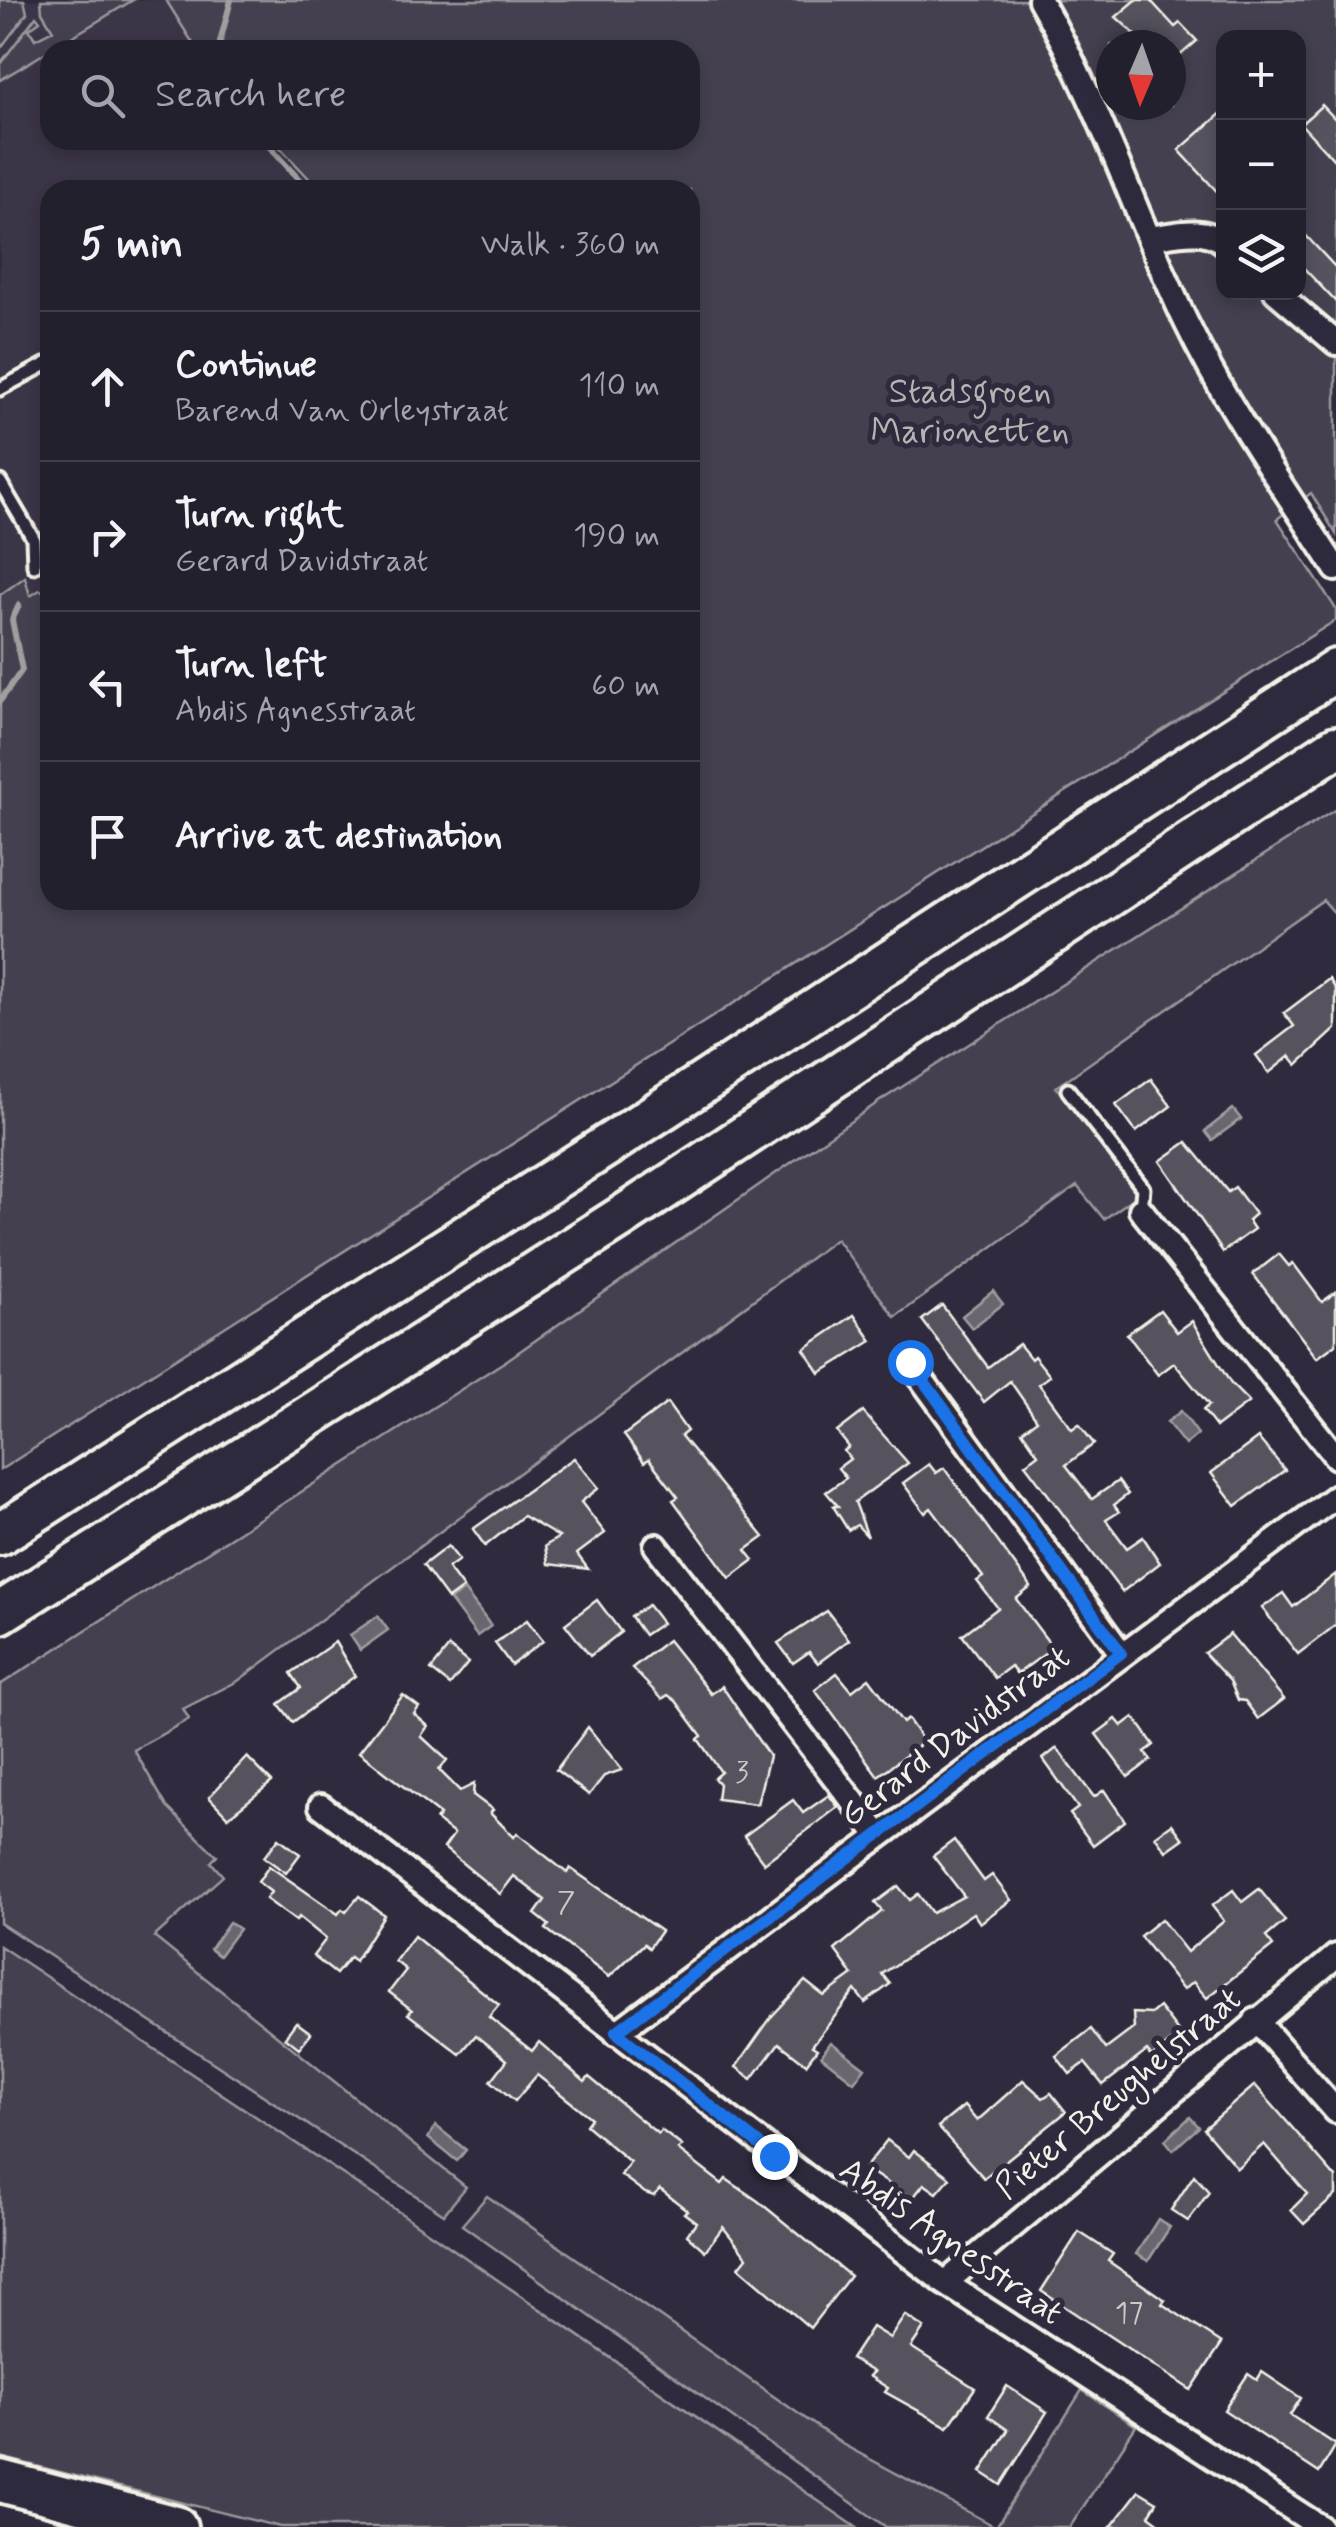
<!DOCTYPE html>
<meta charset="utf-8">
<style>
:root{--surface:#23202e;--page:#2b2836;--text:#f1f3f6;--muted:#a3a3aa;--line:#403e4a}
body{margin:0;font-family:Mynerve,sans-serif;background:var(--page);color:var(--text)}
.controls{position:absolute;right:30px;top:30px;display:grid;overflow:hidden;border-radius:20px;box-shadow:0 5px 15px #0003}
.controls button{width:90px;height:90px;display:grid;place-items:center;padding:0;border:0;border-bottom:2px solid var(--line);background:var(--surface);color:var(--text);font:50px sans-serif}
.compass{position:absolute;left:1096px;top:30px;width:90px;height:90px;border-radius:50%;background:var(--surface);box-shadow:0 5px 15px #0003;rotate:182deg}
.stop{position:absolute;width:30px;height:30px;margin:-22px;border:8px solid #1a73e8;border-radius:50%;background:#fff}
.stop.end{background:#1a73e8;border-color:#fff;box-shadow:0 2px 10px #0008}
.list{margin:0;padding:0;list-style:none}
h2{display:flex;justify-content:space-between;align-items:center;height:130px;margin:0;padding:0 40px;font-size:42px}
h2 small{font-size:32px;font-weight:400;color:var(--muted)}
.list li{display:grid;grid-template-columns:65px 1fr auto;gap:30px;align-items:center;box-sizing:border-box;height:150px;padding:0 40px;border-top:2px solid var(--line)}
.list b{display:block;font-size:38px;white-space:nowrap}
.list p{margin:0;font-size:32px;white-space:nowrap;color:var(--muted)}
.list em{font-size:32px;font-style:normal;color:var(--muted)}
.icon{flex:none;width:55px;height:55px;fill:none;stroke:currentColor;stroke-width:2;stroke-linecap:round;stroke-linejoin:round}
.map{position:relative;flex:none;width:1336px;height:2527px;overflow:hidden}
.search{position:absolute;background:var(--surface);box-shadow:0 5px 15px #0003;left:40px;top:40px;width:660px;height:110px;display:flex;align-items:center;gap:25px;box-sizing:border-box;padding:0 35px;border-radius:30px;color:var(--muted);font-size:38px}
.panel{position:absolute;background:var(--surface);box-shadow:0 5px 15px #0003;left:40px;top:180px;width:660px;height:730px;border-radius:30px}
.map>svg:first-child{display:block}
</style>
<div class="map">
<svg width="1336" height="2527" viewBox="0 0 1336 2527">
<rect width="100%" height="100%" fill="#2f2a3d"/>
<filter id="ink" filterUnits="userSpaceOnUse"><feTurbulence type="fractalNoise" baseFrequency=".01" numOctaves="2"/><feDisplacementMap in="SourceGraphic" scale="20" xChannelSelector="R" yChannelSelector="G"/><feConvolveMatrix kernelMatrix="1 2 1 2 8 2 1 2 1" color-interpolation-filters="sRGB"/></filter>
<g filter="url(#ink)">
<!-- built -->
<polygon fill="#3b3647" points="0,0 166,0 197,50 50,50 50,140 273,140 320,190 50,190 50,601 40,590 17,603 0,699"/>
<!-- green -->
<g fill="#454050" stroke="#9c989c" stroke-width="2.5" fill-rule="evenodd">
<polygon points="0,0 24,0 27,13 0,49"/>
<polygon points="41,0 133,0 0,80 0,64 36,16 40,21 29,29 35,39 53,30 42,12"/>
<path d="M166,0H1336V534L1311,493L1277,519L1336,609V620L0,1470V595L25,577L30,596L40,590L50,595V900H690V190H320L273,140H690V50H197ZM1224,38H1298V292H1224ZM1111,45H1171V105H1111Z"/>
<polygon points="1336,809 1336,915 1323,900 1056,1087 1138,1195 1104,1219 1077,1186 895,1317 836,1239 238,1681 183,1709 189,1719 134,1750 167,1807 217,1856 211,1862 223,1876 154,1937 466,2187 444,2214 0,1923 0,1685 507,1360 880,1101"/>
<polygon points="0,1946 408,2218 856,2527 280,2527 0,2457"/>
<polygon points="487,2196 842,2444 996,2527 1082,2390 1136,2426 1070,2527 886,2527 462,2225"/>
</g>
<!-- water -->
<g fill="#6a6670" stroke="#a19ea0" stroke-width="2.5">
<polygon points="1233,1109 1241,1119 1212,1140 1205,1131"/>
<polygon points="993,1291 1003,1304 972,1328 962,1316"/>
<polygon points="1181,1411 1198,1434 1185,1445 1167,1422"/>
<polygon points="464,1590 491,1626 477,1636 450,1600"/>
<polygon points="378,1616 388,1630 360,1650 350,1635"/>
<polygon points="229,1922 239,1929 219,1956 210,1949"/>
<polygon points="831,2042 865,2068 854,2082 821,2056"/>
<polygon points="1190,2117 1199,2127 1173,2150 1165,2140"/>
<polygon points="436,2126 466,2150 457,2161 428,2138"/>
<polygon points="1158,2219 1170,2227 1148,2261 1136,2254"/>
</g>
<g fill="none" stroke-linecap="round" stroke-linejoin="round">
<!-- stream -->
<g stroke="#a19ea0" stroke-width="6">
<polyline points="220,42 231,0"/>
<polyline points="263,140 309,190"/>
<polyline points="0,701 22,670 12,620 19,605"/>
</g>
</g>
<!-- building -->
<g fill="#56525f" stroke="#f4f1e8" stroke-width="2.5">
<polygon points="1136,0 1150,0 1175,27 1180,23 1197,41 1171,63 1171,45 1147,45 1116,17"/>
<polygon points="1322,105 1336,120 1336,162 1301,124"/>
<polygon points="1224,111 1224,199 1179,150"/>
<polygon points="1298,227 1336,268 1336,302 1298,262"/>
<polygon points="1329,979 1336,989 1336,1029 1297,1065 1290,1056 1269,1073 1256,1055 1294,1026 1284,1013"/>
<polygon points="1151,1079 1171,1106 1136,1132 1116,1105"/>
<polygon points="1187,1142 1228,1192 1235,1187 1255,1214 1248,1220 1254,1229 1223,1252 1160,1161"/>
<polygon points="1279,1254 1289,1266 1293,1263 1322,1302 1336,1292 1336,1344 1317,1358 1253,1274"/>
<polygon points="942,1305 988,1367 1019,1344 1031,1359 1034,1356 1050,1376 1039,1384 1072,1429 1079,1424 1094,1444 1066,1465 1092,1499 1118,1481 1128,1494 1114,1505 1119,1512 1106,1520 1127,1548 1143,1537 1160,1563 1122,1592 1025,1464 1038,1454 1022,1431 1037,1420 1010,1381 984,1402 922,1320"/>
<polygon points="1160,1310 1177,1332 1192,1321 1231,1384 1249,1402 1216,1427 1203,1410 1209,1405 1174,1363 1158,1375 1127,1334"/>
<polygon points="854,1315 872,1341 820,1373 804,1349"/>
<polygon points="667,1403 687,1431 681,1436 764,1537 746,1550 754,1560 730,1578 673,1500 678,1497 649,1459 644,1462 624,1435"/>
<polygon points="863,1412 908,1463 855,1502 868,1537 857,1525 848,1530 833,1506 838,1506 826,1492 846,1478 838,1468 850,1459 844,1451 849,1447 837,1432"/>
<polygon points="1258,1438 1285,1470 1236,1506 1211,1473"/>
<polygon points="574,1458 599,1488 581,1502 605,1533 577,1554 588,1569 548,1564 545,1546 559,1537 523,1516 485,1546 473,1529"/>
<polygon points="929,1464 936,1473 944,1468 1031,1587 1016,1599 1053,1648 1017,1674 1011,1666 995,1678 962,1635 998,1608 977,1581 983,1577 931,1508 925,1513 903,1483"/>
<polygon points="448,1546 459,1560 448,1568 463,1588 448,1599 423,1565"/>
<polygon points="1336,1574 1336,1625 1298,1654 1262,1608 1283,1593 1293,1607"/>
<polygon points="597,1600 621,1632 590,1656 565,1624"/>
<polygon points="648,1605 662,1623 644,1635 631,1617"/>
<polygon points="827,1611 849,1640 818,1663 809,1652 793,1663 778,1643"/>
<polygon points="527,1620 543,1641 511,1665 495,1643"/>
<polygon points="1230,1634 1284,1699 1258,1719 1245,1701 1238,1700 1230,1681 1204,1653"/>
<polygon points="668,1640 711,1694 722,1686 769,1756 757,1804 717,1799 719,1784 714,1778 721,1772 698,1739 702,1736 676,1701 668,1695 662,1699 632,1668"/>
<polygon points="335,1642 355,1676 293,1722 279,1704 301,1688 291,1673"/>
<polygon points="449,1647 468,1663 450,1685 431,1670"/>
<polygon points="837,1673 852,1691 869,1678 903,1723 908,1719 924,1742 878,1776 815,1690"/>
<polygon points="403,1695 419,1707 414,1714 428,1726 421,1736 447,1760 439,1770 460,1791 474,1784 473,1795 493,1810 490,1813 514,1837 517,1833 567,1873 570,1868 661,1931 649,1948 644,1944 609,1977 546,1929 549,1925 535,1914 545,1900 514,1876 500,1894 444,1848 454,1834 436,1820 440,1815 359,1752"/>
<polygon points="1134,1717 1154,1745 1145,1752 1151,1760 1128,1777 1096,1734 1116,1719 1122,1726"/>
<polygon points="588,1727 622,1770 604,1776 589,1795 556,1770"/>
<polygon points="1057,1748 1094,1797 1104,1790 1125,1821 1093,1845 1070,1814 1078,1808 1043,1759"/>
<polygon points="247,1757 272,1782 228,1817 209,1797"/>
<polygon points="829,1795 838,1807 764,1863 744,1836 793,1800 803,1813"/>
<polygon points="1172,1824 1183,1839 1166,1851 1155,1836"/>
<polygon points="279,1838 300,1854 286,1873 264,1857"/>
<polygon points="954,1840 984,1881 992,1875 1011,1900 980,1923 973,1913 882,1974 890,1984 865,2003 855,1990 812,2046 817,2049 806,2064 779,2043 752,2079 736,2067 772,2016 805,1981 824,1996 853,1975 835,1950 882,1911 875,1903 898,1886 910,1900 918,1894 932,1913 964,1896 933,1856"/>
<polygon points="269,1866 338,1914 342,1909 346,1912 359,1896 384,1915 355,1961 350,1957 336,1974 313,1956 326,1939 299,1917 296,1921 266,1899 271,1892 258,1882"/>
<polygon points="1259,1889 1285,1921 1266,1937 1273,1946 1207,1998 1193,1982 1183,1990 1140,1936 1161,1919 1187,1952 1224,1921 1212,1906 1233,1890 1242,1902"/>
<polygon points="414,1936 499,2005 489,2017 532,2051 539,2042 585,2082 589,2077 658,2134 661,2130 682,2146 678,2150 722,2184 726,2179 758,2201 850,2276 810,2328 739,2267 747,2257 723,2227 705,2251 687,2235 696,2222 684,2213 687,2210 660,2189 654,2196 645,2193 621,2175 630,2162 586,2125 591,2118 537,2075 515,2101 491,2081 507,2060 476,2035 460,2054 408,2014 412,2010 389,1992 406,1970 395,1961"/>
<polygon points="1159,2007 1180,2034 1152,2057 1147,2051 1103,2085 1085,2063 1070,2074 1056,2056 1091,2029 1106,2049 1134,2028 1133,2013 1151,2014"/>
<polygon points="296,2022 311,2033 299,2048 285,2037"/>
<polygon points="1023,2080 1043,2098 1051,2093 1066,2112 984,2178 938,2127 964,2106 977,2121"/>
<polygon points="1255,2085 1336,2178 1336,2195 1304,2224 1291,2210 1307,2194 1264,2144 1237,2168 1204,2129"/>
<polygon points="887,2140 909,2157 914,2150 950,2178 937,2193 924,2184 912,2199 865,2168"/>
<polygon points="1194,2175 1209,2192 1188,2221 1171,2210"/>
<polygon points="1079,2232 1113,2254 1108,2261 1165,2300 1162,2304 1222,2343 1191,2390 1041,2291"/>
<polygon points="905,2315 924,2328 911,2347 975,2388 948,2427 885,2392 888,2388 869,2376 873,2372 851,2359 872,2327 890,2338"/>
<polygon points="1262,2372 1301,2398 1290,2415 1336,2445 1319,2473 1224,2410 1248,2374 1257,2380"/>
<polygon points="1007,2386 1047,2412 1001,2485 981,2472 1008,2430 988,2416"/>
<polygon points="1139,2491 1157,2502 1149,2515 1165,2527 1111,2527"/>
</g>
<g fill="none" stroke-linecap="round" stroke-linejoin="round">
<defs>
<g id="lane">
<polyline points="0,389 50,362"/>
<polyline points="0,482 33,538 34,566"/>
<polyline points="1068,1090 1143,1188 1141,1210"/>
</g>
<g id="street">
<path d="M1040,0C1099,102 1135,215 1185,320C1227,408 1284,488 1336,569"/>
<path d="M1149,238C1173,235 1204,225 1224,243"/>
<polyline points="1276,292 1336,343"/>
<polyline points="1141,1210 1336,1457"/>
<polyline points="909,1362 1121,1653"/>
<polyline points="656,1546 879,1835"/>
<polyline points="321,1806 945,2283 1320,2527"/>
<polyline points="1256,2020 1336,2111"/>
<polyline points="616,2033 1336,1496"/>
<polyline points="945,2283 1336,1956"/>
</g>
<g id="highway">
<polyline points="0,1534 617,1139 1336,670"/>
<polyline points="0,1613 620,1218 1336,747"/>
<polyline points="0,2481 176,2527"/>
</g>
</defs>
<!-- lane casing -->
<use href="#lane" stroke="#f4f1e8" stroke-width="19"/>
<!-- street casing -->
<use href="#street" stroke="#f4f1e8" stroke-width="30"/>
<!-- highway casing -->
<use href="#highway" stroke="#f4f1e8" stroke-width="48"/>
<!-- lane -->
<use href="#lane" stroke="#2f2a3d" stroke-width="11"/>
<!-- street -->
<use href="#street" stroke="#2f2a3d" stroke-width="22"/>
<!-- highway -->
<use href="#highway" stroke="#2f2a3d" stroke-width="40"/>
</g>
</g>
<g fill="none" stroke-linecap="round" stroke-linejoin="round" filter="url(#ink)">
<!-- route -->
<polyline stroke="#1a73e8" stroke-width="12" points="774,2156 616,2032 1121,1653 910,1362"/>
</g>
<g text-anchor="middle" stroke-width="10" stroke-linejoin="round" paint-order="stroke">
<!-- number labels -->
<g font-size="30" fill="#ccc9c6">
<text x="742" y="1781">3</text>
<text x="566" y="1911">7</text>
<text x="1129" y="2322">17</text>
</g>
<!-- park labels -->
<g font-size="35" fill="#b7b3b3" stroke="#2f2a3d">
<text x="970" y="402">Stadsgroen<tspan x="970" dy="40">Marionetten</tspan></text>
</g>
<!-- street labels -->
<g font-size="35" fill="#f4f1e8" stroke="#2f2a3d">
<text transform="translate(954 1735) rotate(-37)" y="12">Gerard Davidstraat</text>
<text transform="translate(1117 2092) rotate(-40)" y="12">Pieter Breughelstraat</text>
<text transform="translate(952 2240) rotate(35)" y="12">Abdis Agnesstraat</text>
</g>
</g>
</svg>
<div class="controls">
<button>+</button>
<button>−</button>
<button><svg class="icon" aria-label="layers" viewBox="0 0 24 24"><path d="M12 4l9 5-9 5-9-5zM3 14l9 5 9-5"/></svg></button>
</div>
<svg class="compass" viewBox="-18 -18 36 36"><path d="M0-13l5 13h-10z" fill="#e53935"/><path d="M0 13l5-13h-10z" fill="#a3a3aa"/></svg>
<div class="stop" style="left:910px;top:1362px"></div>
<div class="stop end" style="left:774px;top:2156px"></div>
<div class="search"><svg class="icon" aria-label="search" viewBox="0 0 24 24"><circle cx="10" cy="10" r="6"/><path d="M15 15l6 6"/></svg>Search here</div>
<section class="panel">
<h2>5 min<small>Walk · 360 m</small></h2>
<ul class="list">
<li><svg class="icon" aria-label="ahead" viewBox="0 0 24 24"><path d="M12 20V5M6 11l6-6 6 6"/></svg><div><b>Continue</b><p>Barend Van Orleystraat</p></div><em>110 m</em></li>
<li><svg class="icon" aria-label="right" viewBox="0 0 24 24"><path d="M7 20v-9h11M14 6l5 5-5 5"/></svg><div><b>Turn right</b><p>Gerard Davidstraat</p></div><em>190 m</em></li>
<li><svg class="icon" aria-label="left" viewBox="0 0 24 24"><path d="M17 20v-9H6M10 6l-5 5 5 5"/></svg><div><b>Turn left</b><p>Abdis Agnesstraat</p></div><em>60 m</em></li>
<li><svg class="icon" aria-label="arrive" viewBox="0 0 24 24"><path d="M6 21V4h12l-3 4 3 4H6"/></svg><div><b>Arrive at destination</b></div></li>
</ul>
</section>
</div>
